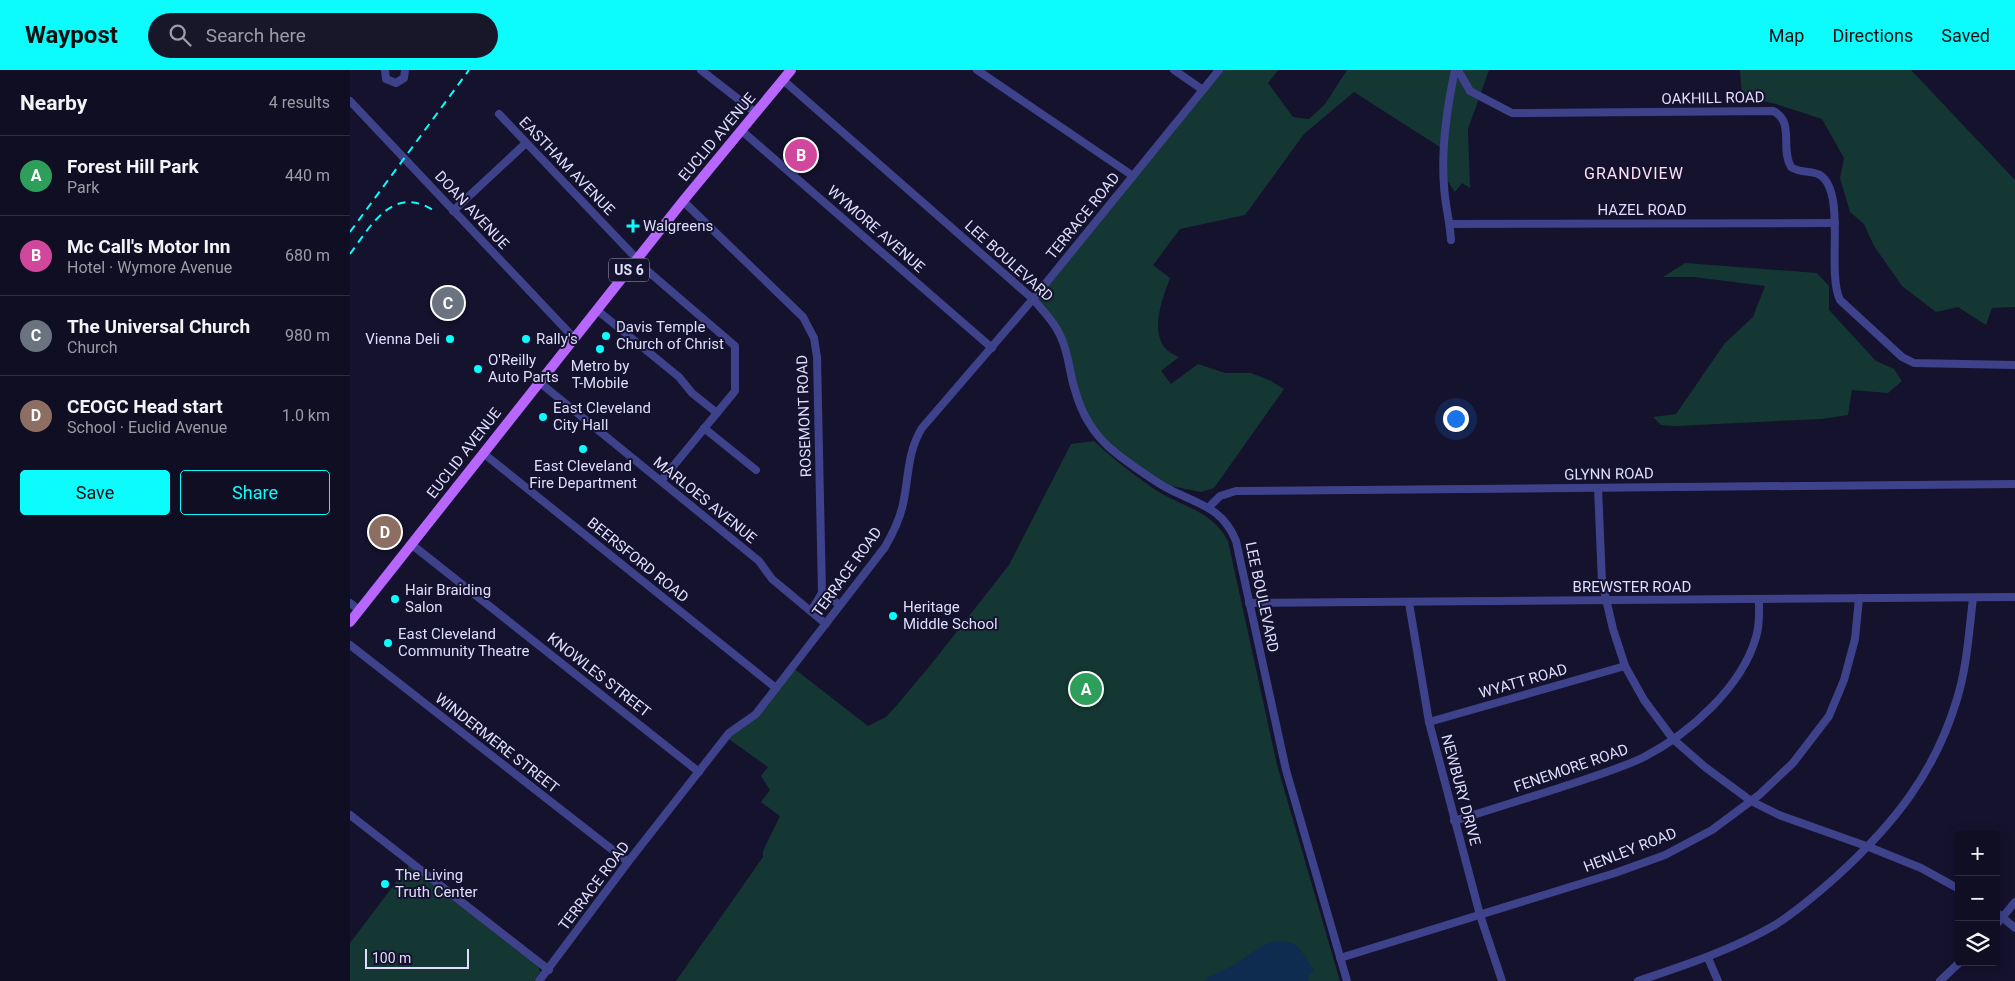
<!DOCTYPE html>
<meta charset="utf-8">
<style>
:root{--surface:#0f0e22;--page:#18172a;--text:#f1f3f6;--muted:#9b9ca5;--line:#2f2e40;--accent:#0cfbfd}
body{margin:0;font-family:Roboto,sans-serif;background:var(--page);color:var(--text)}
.controls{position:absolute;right:15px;bottom:15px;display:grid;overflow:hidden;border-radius:5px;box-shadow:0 2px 12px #0003}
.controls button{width:45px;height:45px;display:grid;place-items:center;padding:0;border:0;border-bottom:1px solid var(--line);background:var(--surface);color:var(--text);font:25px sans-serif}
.scale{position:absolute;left:15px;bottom:12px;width:104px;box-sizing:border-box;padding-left:5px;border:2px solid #dfdeff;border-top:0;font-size:14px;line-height:18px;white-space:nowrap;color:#dfdeff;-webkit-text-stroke:4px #14122d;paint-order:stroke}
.you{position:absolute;left:1105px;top:348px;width:18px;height:18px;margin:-12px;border:4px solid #fff;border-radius:50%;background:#1a73e8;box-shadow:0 0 0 8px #1a73e833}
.badge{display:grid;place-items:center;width:32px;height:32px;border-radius:50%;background:var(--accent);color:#fff;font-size:16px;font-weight:700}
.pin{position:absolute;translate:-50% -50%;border:2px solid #fff;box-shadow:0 1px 5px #0006}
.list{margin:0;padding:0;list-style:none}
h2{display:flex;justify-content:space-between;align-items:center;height:65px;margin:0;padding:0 20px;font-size:21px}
h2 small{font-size:16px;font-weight:400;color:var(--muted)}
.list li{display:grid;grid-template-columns:32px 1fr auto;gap:15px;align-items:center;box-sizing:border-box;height:80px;padding:0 20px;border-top:1px solid var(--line)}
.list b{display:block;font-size:19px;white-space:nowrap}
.list p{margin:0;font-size:16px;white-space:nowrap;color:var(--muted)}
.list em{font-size:16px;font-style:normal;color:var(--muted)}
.actions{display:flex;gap:10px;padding:15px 20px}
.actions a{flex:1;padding:11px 0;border:1px solid var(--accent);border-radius:5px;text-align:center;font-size:18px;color:var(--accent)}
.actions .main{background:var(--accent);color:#111}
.icon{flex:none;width:28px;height:28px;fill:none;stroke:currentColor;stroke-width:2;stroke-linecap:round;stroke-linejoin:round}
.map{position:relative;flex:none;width:1665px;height:911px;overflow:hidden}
header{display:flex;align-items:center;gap:30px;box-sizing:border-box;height:70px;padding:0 25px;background:var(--accent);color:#111}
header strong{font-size:24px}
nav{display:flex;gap:28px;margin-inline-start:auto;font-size:18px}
.search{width:350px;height:45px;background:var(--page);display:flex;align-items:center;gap:12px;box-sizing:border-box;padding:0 18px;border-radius:28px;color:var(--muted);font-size:19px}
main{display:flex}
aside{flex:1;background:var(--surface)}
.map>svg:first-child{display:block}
</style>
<header>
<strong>Waypost</strong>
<div class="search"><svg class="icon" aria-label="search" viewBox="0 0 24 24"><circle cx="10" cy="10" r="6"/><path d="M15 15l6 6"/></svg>Search here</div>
<nav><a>Map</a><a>Directions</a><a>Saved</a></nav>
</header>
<main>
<aside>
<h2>Nearby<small>4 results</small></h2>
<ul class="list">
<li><span class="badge" style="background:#2e9e5b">A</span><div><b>Forest Hill Park</b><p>Park</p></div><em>440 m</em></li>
<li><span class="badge" style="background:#d1479c">B</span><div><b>Mc Call's Motor Inn</b><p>Hotel · Wymore Avenue</p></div><em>680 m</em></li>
<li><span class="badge" style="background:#6b7280">C</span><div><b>The Universal Church</b><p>Church</p></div><em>980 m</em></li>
<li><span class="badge" style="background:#8d6e63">D</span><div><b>CEOGC Head start</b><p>School · Euclid Avenue</p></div><em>1.0 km</em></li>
</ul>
<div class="actions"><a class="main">Save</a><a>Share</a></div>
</aside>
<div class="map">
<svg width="1665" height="911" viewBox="0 0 1665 911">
<rect width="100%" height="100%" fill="#14122d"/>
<!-- green -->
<g fill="#153733">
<path d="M870,0H928L918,13L943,47L959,49L975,34L997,0H1139L1118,59L1120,118L1112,113L1105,122L1097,110L1093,79L1004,22L954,64L895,145L830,159L803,195L820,208C813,227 800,259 815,278C818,282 825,285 829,287L811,301L821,314L848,294L875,303H901L919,310L934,319L864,418L851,422L811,414L760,378L740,355L715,279L683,229Z"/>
<polygon points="1390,0 1561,0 1665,110 1665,237 1642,238 1636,255 1608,237 1586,242 1552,216 1524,176 1514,154 1500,142 1490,108 1494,88 1472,49 1426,34 1392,26"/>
<polygon points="1335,193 1467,203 1479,216 1479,240 1526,291 1544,299 1552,311 1538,323 1502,320 1498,345 1472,349 1325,356 1311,355 1303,347 1326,344 1375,273 1403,247 1415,216 1344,207 1313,207"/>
<path d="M744,371C762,388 783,404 804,419C831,437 862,440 878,471L927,695L990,911H326L413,787V781L430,746L411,732L420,720L411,706L418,697L376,667L406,644L442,597L518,656L536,647L547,635L583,592L659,495L721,374Z"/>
<polygon points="59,795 188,895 190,902 184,911 0,911 0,873"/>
</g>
<!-- water -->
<path fill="#0e2c50" d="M929,871L941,873L947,876L955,886L964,901L959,906L958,911H856L855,909C863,904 872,901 880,897C896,889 909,873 929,871Z"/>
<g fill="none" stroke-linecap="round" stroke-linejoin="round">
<!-- minor -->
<g stroke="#3e428b" stroke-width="8">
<polyline points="35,0 36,9 46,13 54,8 55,0"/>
<polyline points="351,0 406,43"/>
<polyline points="627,0 783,106"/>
<polyline points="824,0 853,20"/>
<path d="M1108,0L1120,21L1162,43L1423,41C1445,51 1430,79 1441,97C1451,104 1462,100 1470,105C1497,123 1476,201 1490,230L1552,287L1564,293L1665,295"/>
<path d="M433,10L683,229C693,241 704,251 710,265C719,283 719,302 725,320C731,342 743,363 760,378C775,391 793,403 810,414C840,433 871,433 886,471L936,700L997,911"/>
<polyline points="0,31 224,268"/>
<polyline points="149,44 287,189"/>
<polyline points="392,61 642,278"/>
<polyline points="333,131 453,247 464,268 467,287 472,523 461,541"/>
<polyline points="103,141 176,73"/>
<polyline points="1100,154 1485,153"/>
<path d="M1101,170C1100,152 1095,135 1094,116C1091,78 1097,37 1105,0"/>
<polyline points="286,191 385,276 385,321 311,411"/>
<polyline points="247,240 329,307 342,323 367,343"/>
<polyline points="189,312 409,491 422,509 476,554"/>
<polyline points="354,358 406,400"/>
<polyline points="133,383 426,618"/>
<polyline points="1248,418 1252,512 1263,559 1275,596 1294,630 1323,669 1355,697 1401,731 1429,745 1519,777 1571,798 1609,819"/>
<polyline points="859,437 870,426 886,421 1665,414"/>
<polyline points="61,474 349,702"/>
<polyline points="472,523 490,535"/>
<polyline points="0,533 9,540"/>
<polyline points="899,533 1665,527"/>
<polyline points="1059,533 1079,652 1130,845 1152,911"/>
<polyline points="0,575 278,792"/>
<polyline points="1079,652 1275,596"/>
<polyline points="0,745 199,900"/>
<path d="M1104,751C1139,740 1174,729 1209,718C1238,708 1267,700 1294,687C1339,664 1392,617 1406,567C1410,555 1409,542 1409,530"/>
<polyline points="1646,842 1665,858"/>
<polyline points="1646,855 1665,832"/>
<polyline points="990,888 1265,803 1315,785 1362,760 1409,725 1443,693 1479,646 1494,610 1505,569 1509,528"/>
<polyline points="1358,888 1368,911"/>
<path d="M189,911L278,792L379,663L406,644L535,477C543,463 550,449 553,434C559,407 557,382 572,358L683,229L869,0"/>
<path d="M1288,911C1335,895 1382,880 1425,855C1447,841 1468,823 1487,806C1543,755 1585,703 1607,629C1617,597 1619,561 1623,528"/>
<polyline points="1590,911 1610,892"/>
</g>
<!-- major -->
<polyline stroke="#b766fe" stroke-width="10" points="0,552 333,131 441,0"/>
<!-- rail -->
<g stroke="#0cfbfd" stroke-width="2" stroke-dasharray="8 6" stroke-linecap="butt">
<polyline points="0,162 119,0"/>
<path d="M0,184C22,154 44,113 86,142"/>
</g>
</g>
<!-- markers -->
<g fill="#0cfbfd" stroke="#14122d" stroke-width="2">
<path d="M280.5 148.5h5v5h5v5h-5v5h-5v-5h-5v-5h5z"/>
<circle cx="256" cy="266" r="5"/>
<circle cx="100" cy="269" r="5"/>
<circle cx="176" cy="269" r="5"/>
<circle cx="250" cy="279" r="5"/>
<circle cx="128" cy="299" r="5"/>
<circle cx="193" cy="347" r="5"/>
<circle cx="233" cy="379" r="5"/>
<circle cx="45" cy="529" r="5"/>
<circle cx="543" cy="546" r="5"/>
<circle cx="38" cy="573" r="5"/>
<circle cx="35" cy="814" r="5"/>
</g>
<g text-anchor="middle" stroke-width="4" stroke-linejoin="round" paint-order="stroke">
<!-- shield labels -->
<rect fill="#14122d" stroke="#a2a1c0" stroke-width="1" x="259" y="188.5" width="40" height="23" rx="4"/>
<g font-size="14" font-weight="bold" fill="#dfdeff">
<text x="279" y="205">US 6</text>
</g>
<!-- street labels -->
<g font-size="15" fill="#dfdeff" stroke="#14122d">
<text transform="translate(1363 28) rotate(-1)" y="5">OAKHILL ROAD</text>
<text transform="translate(367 67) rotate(-50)" y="5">EUCLID AVENUE</text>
<text transform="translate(217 96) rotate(46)" y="5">EASTHAM AVENUE</text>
<text transform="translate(122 140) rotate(47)" y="5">DOAN AVENUE</text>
<text x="1292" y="145">HAZEL ROAD</text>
<text transform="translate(733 146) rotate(-51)" y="5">TERRACE ROAD</text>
<text transform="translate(526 159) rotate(41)" y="5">WYMORE AVENUE</text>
<text transform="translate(659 191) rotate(42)" y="5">LEE BOULEVARD</text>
<text transform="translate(454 346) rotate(-92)" y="5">ROSEMONT ROAD</text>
<text transform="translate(114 383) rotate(-52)" y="5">EUCLID AVENUE</text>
<text transform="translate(1259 404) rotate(-1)" y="5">GLYNN ROAD</text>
<text transform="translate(355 430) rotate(39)" y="5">MARLOES AVENUE</text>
<text transform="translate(288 490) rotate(39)" y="5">BEERSFORD ROAD</text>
<text transform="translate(497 502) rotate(-54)" y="5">TERRACE ROAD</text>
<text x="1282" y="522">BREWSTER ROAD</text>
<text transform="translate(912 527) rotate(78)" y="5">LEE BOULEVARD</text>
<text transform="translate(249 605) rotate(38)" y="5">KNOWLES STREET</text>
<text transform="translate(1173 611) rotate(-16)" y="5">WYATT ROAD</text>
<text transform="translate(147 673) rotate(38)" y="5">WINDERMERE STREET</text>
<text transform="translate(1221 698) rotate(-19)" y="5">FENEMORE ROAD</text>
<text transform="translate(1111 720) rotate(75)" y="5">NEWBURY DRIVE</text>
<text transform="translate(1280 780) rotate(-21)" y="5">HENLEY ROAD</text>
<text transform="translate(244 816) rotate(-53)" y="5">TERRACE ROAD</text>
</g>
<!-- poi labels -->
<g font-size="15" fill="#dfdeff" stroke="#14122d" text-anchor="start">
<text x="293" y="161">Walgreens</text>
<text x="266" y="262">Davis Temple<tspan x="266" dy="17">Church of Christ</tspan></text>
<text x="90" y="274" text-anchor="end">Vienna Deli</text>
<text x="186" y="274">Rally's</text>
<text x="138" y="295">O'Reilly<tspan x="138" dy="17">Auto Parts</tspan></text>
<text x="250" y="301" text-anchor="middle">Metro by<tspan x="250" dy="17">T-Mobile</tspan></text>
<text x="203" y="343">East Cleveland<tspan x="203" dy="17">City Hall</tspan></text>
<text x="233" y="401" text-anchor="middle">East Cleveland<tspan x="233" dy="17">Fire Department</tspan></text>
<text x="55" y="525">Hair Braiding<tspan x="55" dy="17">Salon</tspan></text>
<text x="553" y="542">Heritage<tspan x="553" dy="17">Middle School</tspan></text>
<text x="48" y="569">East Cleveland<tspan x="48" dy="17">Community Theatre</tspan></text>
<text x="45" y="810">The Living<tspan x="45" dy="17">Truth Center</tspan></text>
</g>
<!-- neighbourhood labels -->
<g font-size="16" letter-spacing="1" fill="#ffe0f6" stroke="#14122d">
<text x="1284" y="109">GRANDVIEW</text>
</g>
</g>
</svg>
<div class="controls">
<button>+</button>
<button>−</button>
<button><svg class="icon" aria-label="layers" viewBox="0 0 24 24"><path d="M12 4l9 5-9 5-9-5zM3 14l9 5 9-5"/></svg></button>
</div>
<div class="scale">100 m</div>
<div class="you"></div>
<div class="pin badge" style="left:736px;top:619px;background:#2e9e5b">A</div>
<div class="pin badge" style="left:451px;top:85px;background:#d1479c">B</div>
<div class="pin badge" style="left:98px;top:233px;background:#6b7280">C</div>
<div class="pin badge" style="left:35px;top:462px;background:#8d6e63">D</div>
</div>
</main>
